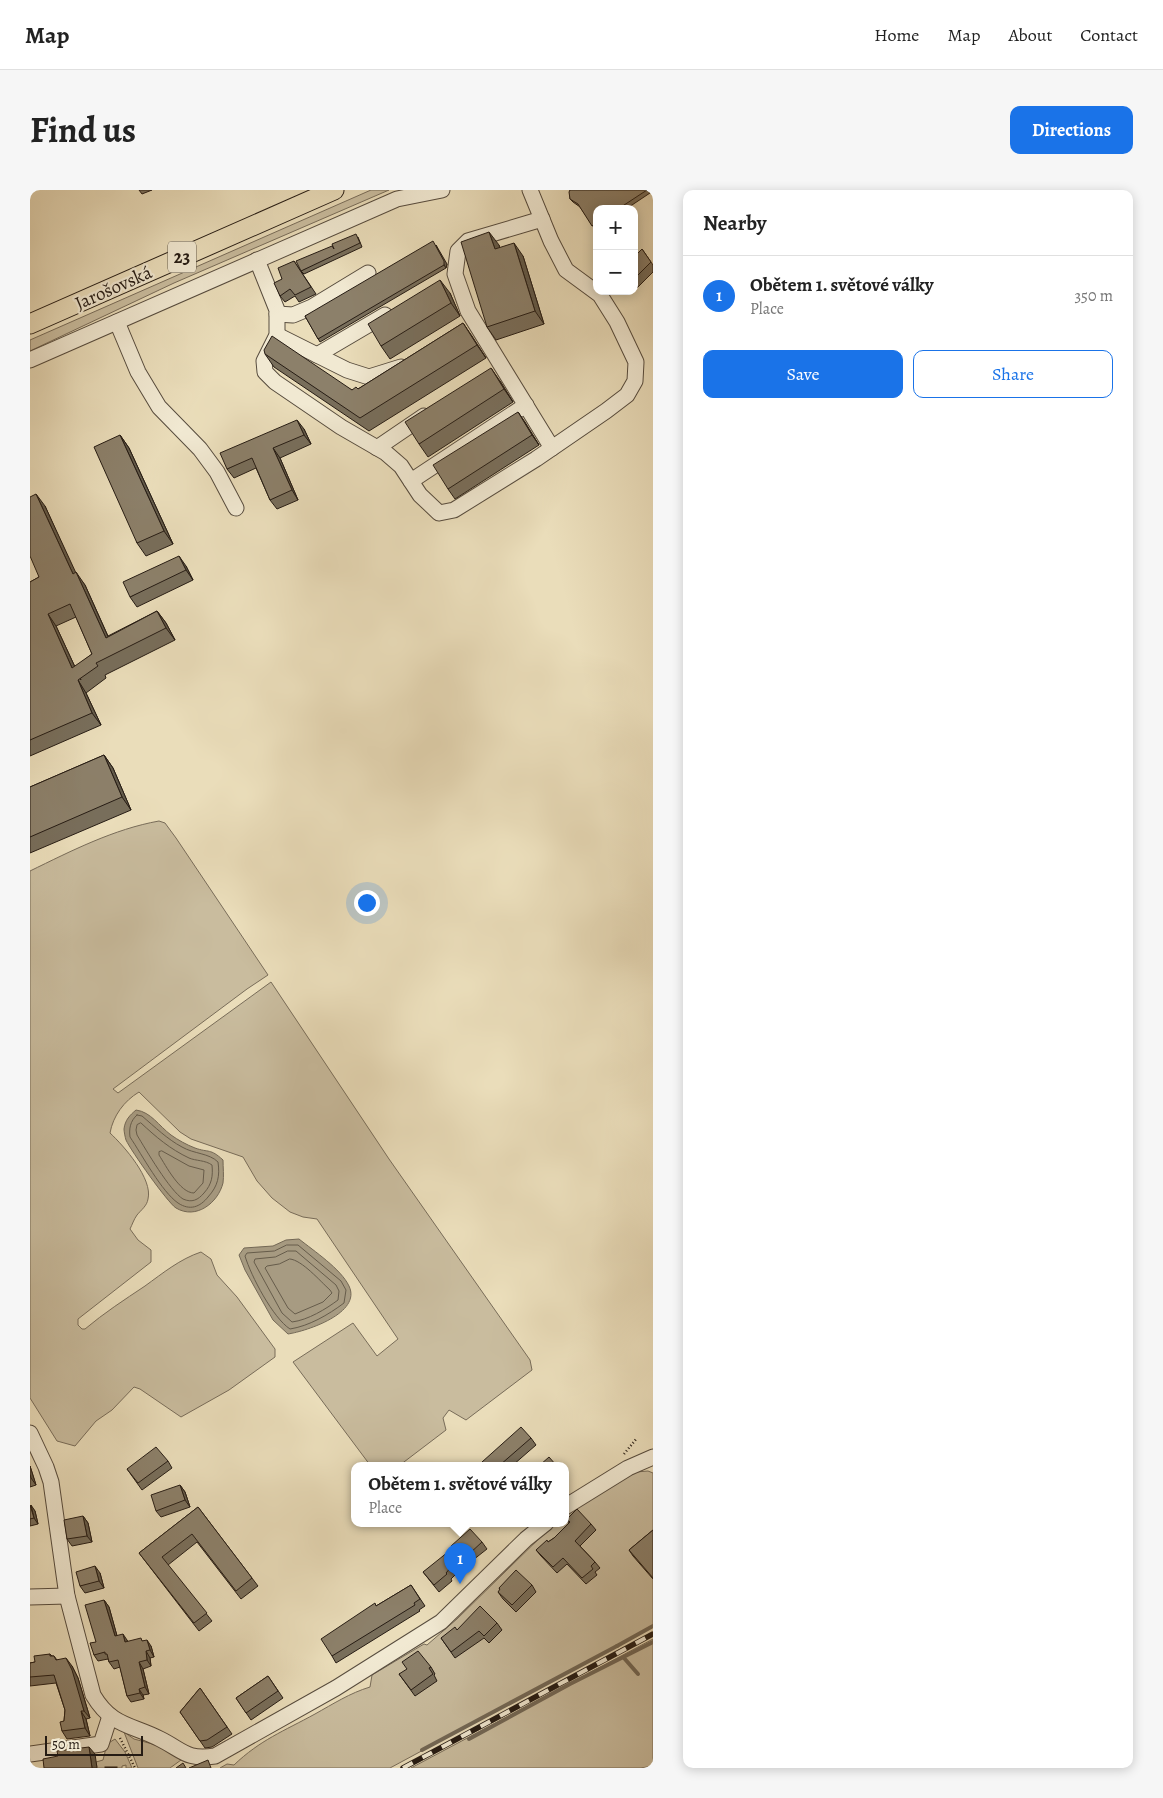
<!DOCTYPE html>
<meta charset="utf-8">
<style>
:root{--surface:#fff;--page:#f6f6f6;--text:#222;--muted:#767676;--line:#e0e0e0;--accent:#1a73e8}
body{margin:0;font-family:Alegreya,serif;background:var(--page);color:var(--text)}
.controls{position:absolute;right:15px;top:15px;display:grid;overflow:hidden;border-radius:10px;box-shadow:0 2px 12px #0003}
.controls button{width:45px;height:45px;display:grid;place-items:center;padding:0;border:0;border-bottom:1px solid var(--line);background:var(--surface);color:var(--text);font:25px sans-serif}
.scale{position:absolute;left:15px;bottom:12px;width:98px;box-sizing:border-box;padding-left:5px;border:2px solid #261c14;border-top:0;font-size:14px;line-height:18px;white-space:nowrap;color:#261c14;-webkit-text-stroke:4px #f1e9d2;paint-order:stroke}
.you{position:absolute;left:336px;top:712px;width:18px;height:18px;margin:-12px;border:4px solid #fff;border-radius:50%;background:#1a73e8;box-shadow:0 0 0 8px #1a73e833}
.badge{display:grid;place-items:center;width:32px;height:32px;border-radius:50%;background:var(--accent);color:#fff;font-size:16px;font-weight:700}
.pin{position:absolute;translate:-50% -41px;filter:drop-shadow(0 1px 2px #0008)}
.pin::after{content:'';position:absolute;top:26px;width:18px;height:15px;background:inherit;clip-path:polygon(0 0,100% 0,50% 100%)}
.popup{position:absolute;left:321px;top:1272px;width:218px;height:65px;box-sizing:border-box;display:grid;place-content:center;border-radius:10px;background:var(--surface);filter:drop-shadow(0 1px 4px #0005);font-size:16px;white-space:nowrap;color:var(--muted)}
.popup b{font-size:19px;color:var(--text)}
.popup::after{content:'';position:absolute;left:50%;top:100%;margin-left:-10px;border:10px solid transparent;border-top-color:var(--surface)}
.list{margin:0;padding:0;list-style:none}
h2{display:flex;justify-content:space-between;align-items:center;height:65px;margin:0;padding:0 20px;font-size:21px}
h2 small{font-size:16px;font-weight:400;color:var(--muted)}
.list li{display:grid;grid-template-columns:32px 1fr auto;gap:15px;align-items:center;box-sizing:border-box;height:80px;padding:0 20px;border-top:1px solid var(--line)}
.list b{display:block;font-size:19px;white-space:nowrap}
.list p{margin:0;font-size:16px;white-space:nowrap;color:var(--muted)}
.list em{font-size:16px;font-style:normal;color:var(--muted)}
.actions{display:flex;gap:10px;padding:15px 20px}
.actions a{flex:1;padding:11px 0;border:1px solid var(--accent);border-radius:10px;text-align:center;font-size:18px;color:var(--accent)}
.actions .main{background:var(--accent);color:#fff}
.map{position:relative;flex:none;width:623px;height:1578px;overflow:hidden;border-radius:10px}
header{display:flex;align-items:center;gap:30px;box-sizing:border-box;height:70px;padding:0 25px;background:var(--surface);border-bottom:1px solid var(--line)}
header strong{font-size:24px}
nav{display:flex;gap:28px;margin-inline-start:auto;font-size:18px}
.intro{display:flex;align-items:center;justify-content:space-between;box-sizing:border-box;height:120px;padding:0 30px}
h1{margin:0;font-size:35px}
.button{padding:12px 22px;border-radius:10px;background:var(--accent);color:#fff;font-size:18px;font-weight:700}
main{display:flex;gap:30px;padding:0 30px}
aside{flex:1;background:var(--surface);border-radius:10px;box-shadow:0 2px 12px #0003}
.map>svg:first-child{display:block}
</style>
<header>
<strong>Map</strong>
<nav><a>Home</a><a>Map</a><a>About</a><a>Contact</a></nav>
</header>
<div class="intro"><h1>Find us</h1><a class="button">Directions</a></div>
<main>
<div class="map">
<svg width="623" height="1578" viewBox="0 0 623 1578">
<rect width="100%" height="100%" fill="#eaddba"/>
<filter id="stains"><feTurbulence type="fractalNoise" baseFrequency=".004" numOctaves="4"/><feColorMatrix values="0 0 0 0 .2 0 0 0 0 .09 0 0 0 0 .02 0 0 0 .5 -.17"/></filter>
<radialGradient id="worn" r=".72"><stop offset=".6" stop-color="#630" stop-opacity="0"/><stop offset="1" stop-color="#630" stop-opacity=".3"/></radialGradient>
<!-- green -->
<g fill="#c9bc9e" stroke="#786c59">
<polygon points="341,0 359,0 144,93 0,161 0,150"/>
<path d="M129,631L135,633L146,648L238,785L217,799L83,899L88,903L241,792L359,969L500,1170L502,1180L436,1230L419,1220L413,1228L416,1240L370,1275H340L263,1172L323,1133L347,1166L368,1149L287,1029L273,1027L260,1022L242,1008L227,991L213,967L161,949L150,942L109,902C94,911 83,926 80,943C94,956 123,989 118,1009C117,1016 111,1020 107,1025C104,1029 102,1035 100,1039L108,1050L121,1060V1072L48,1129V1135L52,1139H55C74,1123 94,1110 115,1096C133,1083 150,1069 171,1062L181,1069L187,1085L207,1107L245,1159V1167L199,1200L151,1227L110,1199L104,1197L82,1220L66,1231L45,1256L27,1251L0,1208V681C41,661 84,639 129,631Z"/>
<path d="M618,1281L623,1283V1436L360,1578H190L197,1574L204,1575C230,1550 254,1541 285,1524C303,1514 320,1503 340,1497L342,1485L394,1454L397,1455L427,1429L525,1333H535V1323L606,1282Z"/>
<polygon points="623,1449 623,1576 611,1578 381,1578"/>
<polygon points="94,1542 104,1549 130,1556 151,1570 140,1578 108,1578"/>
<polygon points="85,1549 95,1562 102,1578 96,1578 96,1575 92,1576 92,1578 64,1578 67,1577 66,1572 73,1570 77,1554"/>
</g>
<!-- water -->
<g fill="#a79b82" stroke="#736856">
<path d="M106,920C121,922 129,936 141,945C148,950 157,955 165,958C179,963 180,958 193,970C193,977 194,986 193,993C188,1013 166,1030 146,1018C138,1013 101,961 96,950C95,947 94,941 94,939C95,930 100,925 106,920Z"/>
<path d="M269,1049C284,1061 311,1079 319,1096C332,1123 277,1141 258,1144L243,1130L215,1080L209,1065L214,1058L243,1056L256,1050Z"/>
</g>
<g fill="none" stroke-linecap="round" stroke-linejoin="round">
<!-- shore -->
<g stroke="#665c4b" stroke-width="1">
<path d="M107,925L112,926C125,937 137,949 152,957C164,964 179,963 188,972C190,986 188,996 178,1007C170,1017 160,1021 148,1013C132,1002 112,965 100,947C99,939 100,931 107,925Z"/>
<path d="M111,933C126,947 140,959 159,968C166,971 175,970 182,975C183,986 182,994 174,1003C168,1010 162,1013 153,1009C140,1001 116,960 107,945L106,940L107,935Z"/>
<path d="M132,961L159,976L174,980L173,993L164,1003C150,1003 136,976 129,965V962Z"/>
<path d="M257,1055H268L311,1091L316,1100L314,1113C298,1125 279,1136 260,1139C243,1128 221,1086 215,1066L217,1063L244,1061Z"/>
<path d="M258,1061H266L306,1095L309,1101L308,1110C296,1119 278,1130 262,1132L252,1123L224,1072L225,1069L245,1067Z"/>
<path d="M260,1069C272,1070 290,1091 300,1100L302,1103L293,1112L265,1124L258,1118L235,1078L237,1076L249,1074Z"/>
</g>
<!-- stream -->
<g stroke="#736856" stroke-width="4">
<polyline points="587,1456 623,1436"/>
<polyline points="594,1468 608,1484"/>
<polyline points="439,1549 540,1494 623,1452"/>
<polyline points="392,1560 587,1456"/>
</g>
<defs>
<g id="minor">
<polyline points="512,29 438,51 428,61 425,84 438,121 522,258"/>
<polyline points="227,70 247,120 247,145 234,171 235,182 245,192 311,237 356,263 371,276 390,305 409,323 424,320 506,269 576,221 597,205 605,191 606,172 587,132 570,105 536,80 521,51 500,0"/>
<polyline points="247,124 263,125 282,117 338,83"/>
<polyline points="87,132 108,182 129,217 170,259 187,282 206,318"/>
<polyline points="247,145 317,180 339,187 371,177"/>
<polyline points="287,165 355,125"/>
<polyline points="0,170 367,9 412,0"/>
<polyline points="347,258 394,226"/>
<polyline points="381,291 496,215"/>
<path d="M0,1243L16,1277L21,1292L37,1406L63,1505C82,1537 101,1534 130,1549C154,1561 156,1570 185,1566L306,1498L411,1432L496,1349L516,1333"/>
<polyline points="535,1317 598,1278 623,1267"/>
<polyline points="0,1407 37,1406"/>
<polyline points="0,1564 71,1554 80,1526"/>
</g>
<polyline id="major" points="0,134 304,0"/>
</defs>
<!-- minor casing -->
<use href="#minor" stroke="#574c3e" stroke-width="17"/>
<!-- major casing -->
<use href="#major" stroke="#261c14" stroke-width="21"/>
<!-- path -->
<g stroke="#261c14" stroke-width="2.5" stroke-dasharray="1 2.5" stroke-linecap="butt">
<polyline points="594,1264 607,1248"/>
<polyline points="90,1548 105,1578"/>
</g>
<!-- minor -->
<use href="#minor" stroke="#f1e9d2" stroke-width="15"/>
<!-- major -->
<use href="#major" stroke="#eaddba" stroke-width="19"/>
<defs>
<polyline id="rail" points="373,1578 623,1444"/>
</defs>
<!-- rail casing -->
<use href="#rail" stroke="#261c14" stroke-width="5.5"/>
<!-- rail -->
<use href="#rail" stroke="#f1e9d2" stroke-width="4" stroke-dasharray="11" stroke-linecap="butt"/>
</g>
<!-- wall -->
<g fill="#786e5b" stroke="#261c14" fill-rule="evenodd">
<polygon points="109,0 122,0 112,4"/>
<polygon points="540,0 623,0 623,1 596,19 567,19 567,38 565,39 550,17 543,12 540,9"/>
<polygon points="328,47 332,57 274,84 271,81"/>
<polygon points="469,55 469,58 493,66 514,134 466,150 457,137"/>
<polygon points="612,59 623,75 623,82 606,99 604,97 604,67"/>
<polygon points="264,71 286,104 269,112 265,106 255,112 250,106 252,89"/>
<polygon points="417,74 416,78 290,152 275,126"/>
<polygon points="420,103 430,126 360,169 351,156"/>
<polygon points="433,133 456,168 339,241 244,177 235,164 322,200 328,199"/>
<polygon points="470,191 483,212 398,267 389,254"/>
<polygon points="488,222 509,255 425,309 418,299"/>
<polygon points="274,239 281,254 250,268 268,310 247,319 240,310 226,278 204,288 197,279"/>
<polygon points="90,245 99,258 143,354 116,366 107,353"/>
<path d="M15,316L45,383L55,395L78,446L127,421L136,433L145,450L75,485L76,488L56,503L71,535L0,566V392L9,387ZM46,427L62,464L45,477L26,436Z"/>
<polygon points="156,376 163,390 107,417 100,407"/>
<polygon points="74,565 83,578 101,620 0,663 0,597"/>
<polygon points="501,1248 506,1255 483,1275 454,1275 452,1272"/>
<polygon points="138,1271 142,1278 112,1300 97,1279"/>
<polygon points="0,1276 6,1295 0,1297"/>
<polygon points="150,1295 155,1302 160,1317 131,1327 126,1321"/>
<polygon points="0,1315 5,1321 8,1334 0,1336"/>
<polygon points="168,1317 228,1396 211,1409 167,1352 138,1375 182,1431 169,1441 109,1363"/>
<polygon points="53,1326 58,1333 62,1352 42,1356 37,1349"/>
<polygon points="537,1329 561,1334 566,1340 550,1356 565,1372 570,1378 565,1382 567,1385 556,1394 537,1374 527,1383 511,1366 506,1360 524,1348 539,1333"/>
<polygon points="623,1340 623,1389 603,1366 599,1360"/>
<polygon points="452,1352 457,1359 443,1370 442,1369 427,1383 421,1389 422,1391 409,1402 393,1382"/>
<polygon points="70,1383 74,1398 55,1403 50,1396"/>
<polygon points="381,1395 395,1416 389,1420 390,1421 306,1473 302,1466 346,1416"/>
<polygon points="502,1395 506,1402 486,1422 473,1409 468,1402 470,1400 469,1398"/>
<polygon points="74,1410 79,1417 87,1446 97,1450 98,1452 114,1451 121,1456 124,1467 120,1468 121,1476 113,1479 119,1504 113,1505 114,1509 101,1512 97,1506 90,1477 84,1479 79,1472 78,1469 68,1471 64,1465"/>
<polygon points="467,1433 472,1440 459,1453 454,1448 425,1468 411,1448 427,1440"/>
<polygon points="20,1464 22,1466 24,1466 27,1470 42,1476 48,1488 60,1528 56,1529 60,1546 37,1549 32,1541 34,1531 35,1520 26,1493 0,1496 0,1473 5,1472"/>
<polygon points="401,1477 405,1484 404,1485 407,1491 385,1506 369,1484"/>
<polygon points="238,1486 253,1508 221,1530 206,1508"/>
<polygon points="170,1498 202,1544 182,1557 175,1558 150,1522"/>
</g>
<!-- shaded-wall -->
<g fill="#625a4a" stroke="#261c14">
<polygon points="459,42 469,55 474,72 465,59"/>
<polygon points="484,53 493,66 514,134 505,121"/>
<polygon points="406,55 417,74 416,78 414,75"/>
<polygon points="410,90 420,103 430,126 421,113"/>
<polygon points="433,133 442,146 456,168 447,155"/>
<polygon points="461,178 470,191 483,212 474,199"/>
<polygon points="488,222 495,232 509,255 502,245"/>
<polygon points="267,230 274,239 281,254 274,245"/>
<polygon points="90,245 99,258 143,354 134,341"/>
<polygon points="243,258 250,268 268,310 262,300"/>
<polygon points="6,304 15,316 52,396 43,384"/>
<polygon points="149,366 156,376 163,390 156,380"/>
<polygon points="46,382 55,395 84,460 76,448"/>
<polygon points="127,421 136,433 145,450 136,438"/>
<polygon points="18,424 26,436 51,490 42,478"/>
<polygon points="48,490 56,503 71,535 62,523"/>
<polygon points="74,565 83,578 101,620 92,607"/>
<polygon points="0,1276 6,1295 1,1288 0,1284"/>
<polygon points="150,1295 155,1302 160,1317 155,1310"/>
<polygon points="1,1315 5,1321 8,1334 4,1328"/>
<polygon points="53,1326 58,1333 62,1352 57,1346"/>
<polygon points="65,1376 70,1383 74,1398 69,1391"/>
<polygon points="74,1410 79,1417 89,1453 85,1446"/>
<polygon points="93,1444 97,1450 100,1459 95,1452"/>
<polygon points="117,1450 121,1456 124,1467 120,1460"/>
<polygon points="116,1461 120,1468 121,1476 117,1470"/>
<polygon points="36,1468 42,1476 48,1488 60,1528 54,1521"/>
<polygon points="109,1472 113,1479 119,1504 115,1497"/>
<polygon points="109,1499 113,1505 114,1509 110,1503"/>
<polygon points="51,1521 56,1529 60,1546 55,1538"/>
<polygon points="59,1557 65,1564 67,1578 62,1578"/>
</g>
<!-- building -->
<g fill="#8c806a" stroke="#261c14" fill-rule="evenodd">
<polygon points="540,0 617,0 588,19 567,19 567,33 562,36 548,14 540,9 539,2"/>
<polygon points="459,42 465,59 484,53 505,121 457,137 431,52"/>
<polygon points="326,44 330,53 271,81 266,71 302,56 304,59 302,54"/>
<polygon points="403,51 414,71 414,75 288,149 275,126"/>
<polygon points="612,59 621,72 604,89 604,67"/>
<polygon points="264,71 281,97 265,105 260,99 250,106 244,93 252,89 248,78"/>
<polygon points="410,90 421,113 351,156 338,134"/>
<polygon points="433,133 447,155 330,228 235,164 234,160 242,146 322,200 326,197 328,199"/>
<polygon points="461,178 474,199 389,254 375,232"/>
<polygon points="488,222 502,245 418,299 403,275"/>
<polygon points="267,230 274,245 243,258 262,300 240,310 222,268 197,279 190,263"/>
<polygon points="90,245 134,341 107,353 64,257"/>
<path d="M6,304L43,384L46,382L76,448L127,421L136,438L66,473L68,476L48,490L62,523L0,550V392L9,387L0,366V307ZM40,414L62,464L42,478L18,424Z"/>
<polygon points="149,366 156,380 100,407 93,392"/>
<polygon points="74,565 92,607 0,647 0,597"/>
<polygon points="491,1237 501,1248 470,1275 455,1275 452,1272"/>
<polygon points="126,1257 138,1271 108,1293 97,1279"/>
<polygon points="519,1267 526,1275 510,1275"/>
<polygon points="150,1295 155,1310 126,1321 121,1305"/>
<polygon points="0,1315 4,1328 0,1329"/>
<polygon points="168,1317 222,1388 206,1401 162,1344 132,1367 177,1423 164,1433 109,1363"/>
<polygon points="547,1319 561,1334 545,1351 565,1372 561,1376 563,1379 552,1388 533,1368 523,1377 506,1360 517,1350 518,1352 524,1348 540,1332 537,1329"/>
<polygon points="53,1326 57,1346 37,1349 34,1330"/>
<polygon points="440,1339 452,1352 439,1364 438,1362 422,1376 416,1383 417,1384 404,1395 393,1382 423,1358 421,1356"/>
<polygon points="623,1340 623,1388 599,1360"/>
<polygon points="65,1376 69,1391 50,1396 46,1382"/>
<polygon points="486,1380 502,1395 482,1415 468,1402 470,1399 469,1398"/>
<polygon points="381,1395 390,1409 384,1413 385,1415 302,1466 291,1449 345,1413 346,1416"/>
<polygon points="74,1410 85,1446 93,1444 95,1452 111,1448 112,1451 117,1450 120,1460 116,1461 117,1470 109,1472 115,1497 109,1499 110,1503 97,1506 88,1470 79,1472 77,1464 75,1464 75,1462 64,1465 60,1453 66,1452 55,1415"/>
<polygon points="450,1416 467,1433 454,1446 449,1441 421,1462 411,1448 425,1437 427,1440"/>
<polygon points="388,1461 401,1477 399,1478 403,1484 381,1500 369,1484 377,1479 372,1472"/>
<polygon points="20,1464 20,1466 24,1466 26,1470 36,1468 42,1480 54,1521 51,1521 55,1538 32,1541 30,1532 34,1531 35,1520 24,1485 0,1487 0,1473 5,1472 4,1466"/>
<polygon points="238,1486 248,1501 216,1523 206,1508"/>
<polygon points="170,1498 197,1537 177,1550 170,1551 150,1522"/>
<polygon points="59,1557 62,1578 14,1578 13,1569 28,1566 27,1561"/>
<polygon points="178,1570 181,1578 159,1578"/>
<polygon points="153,1573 156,1578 146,1578"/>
<rect x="75" y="1577" width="12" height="1"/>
</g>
<g text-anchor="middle" stroke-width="4.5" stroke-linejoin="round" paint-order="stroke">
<!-- shield labels -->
<rect fill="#f1e9d2" stroke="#635a4d" stroke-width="1" x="138" y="51.5" width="28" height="31" rx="4"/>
<g font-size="18" font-weight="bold" fill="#261c14">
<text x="152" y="73">23</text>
</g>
<!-- street labels -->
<g font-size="19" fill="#261c14" stroke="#f1e9d2">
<text transform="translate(83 97) rotate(-24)" y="7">Jarošovská</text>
</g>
</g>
<rect width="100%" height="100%" filter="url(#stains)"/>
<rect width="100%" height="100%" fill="url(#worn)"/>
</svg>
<div class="controls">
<button>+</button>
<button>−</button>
</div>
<div class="scale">50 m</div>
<div class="you"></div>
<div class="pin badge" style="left:430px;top:1394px">1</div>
<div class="popup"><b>Obětem 1. světové války</b>Place</div>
</div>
<aside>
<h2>Nearby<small></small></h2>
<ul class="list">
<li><span class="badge">1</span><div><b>Obětem 1. světové války</b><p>Place</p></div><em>350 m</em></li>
</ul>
<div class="actions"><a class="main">Save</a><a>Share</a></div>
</aside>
</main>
